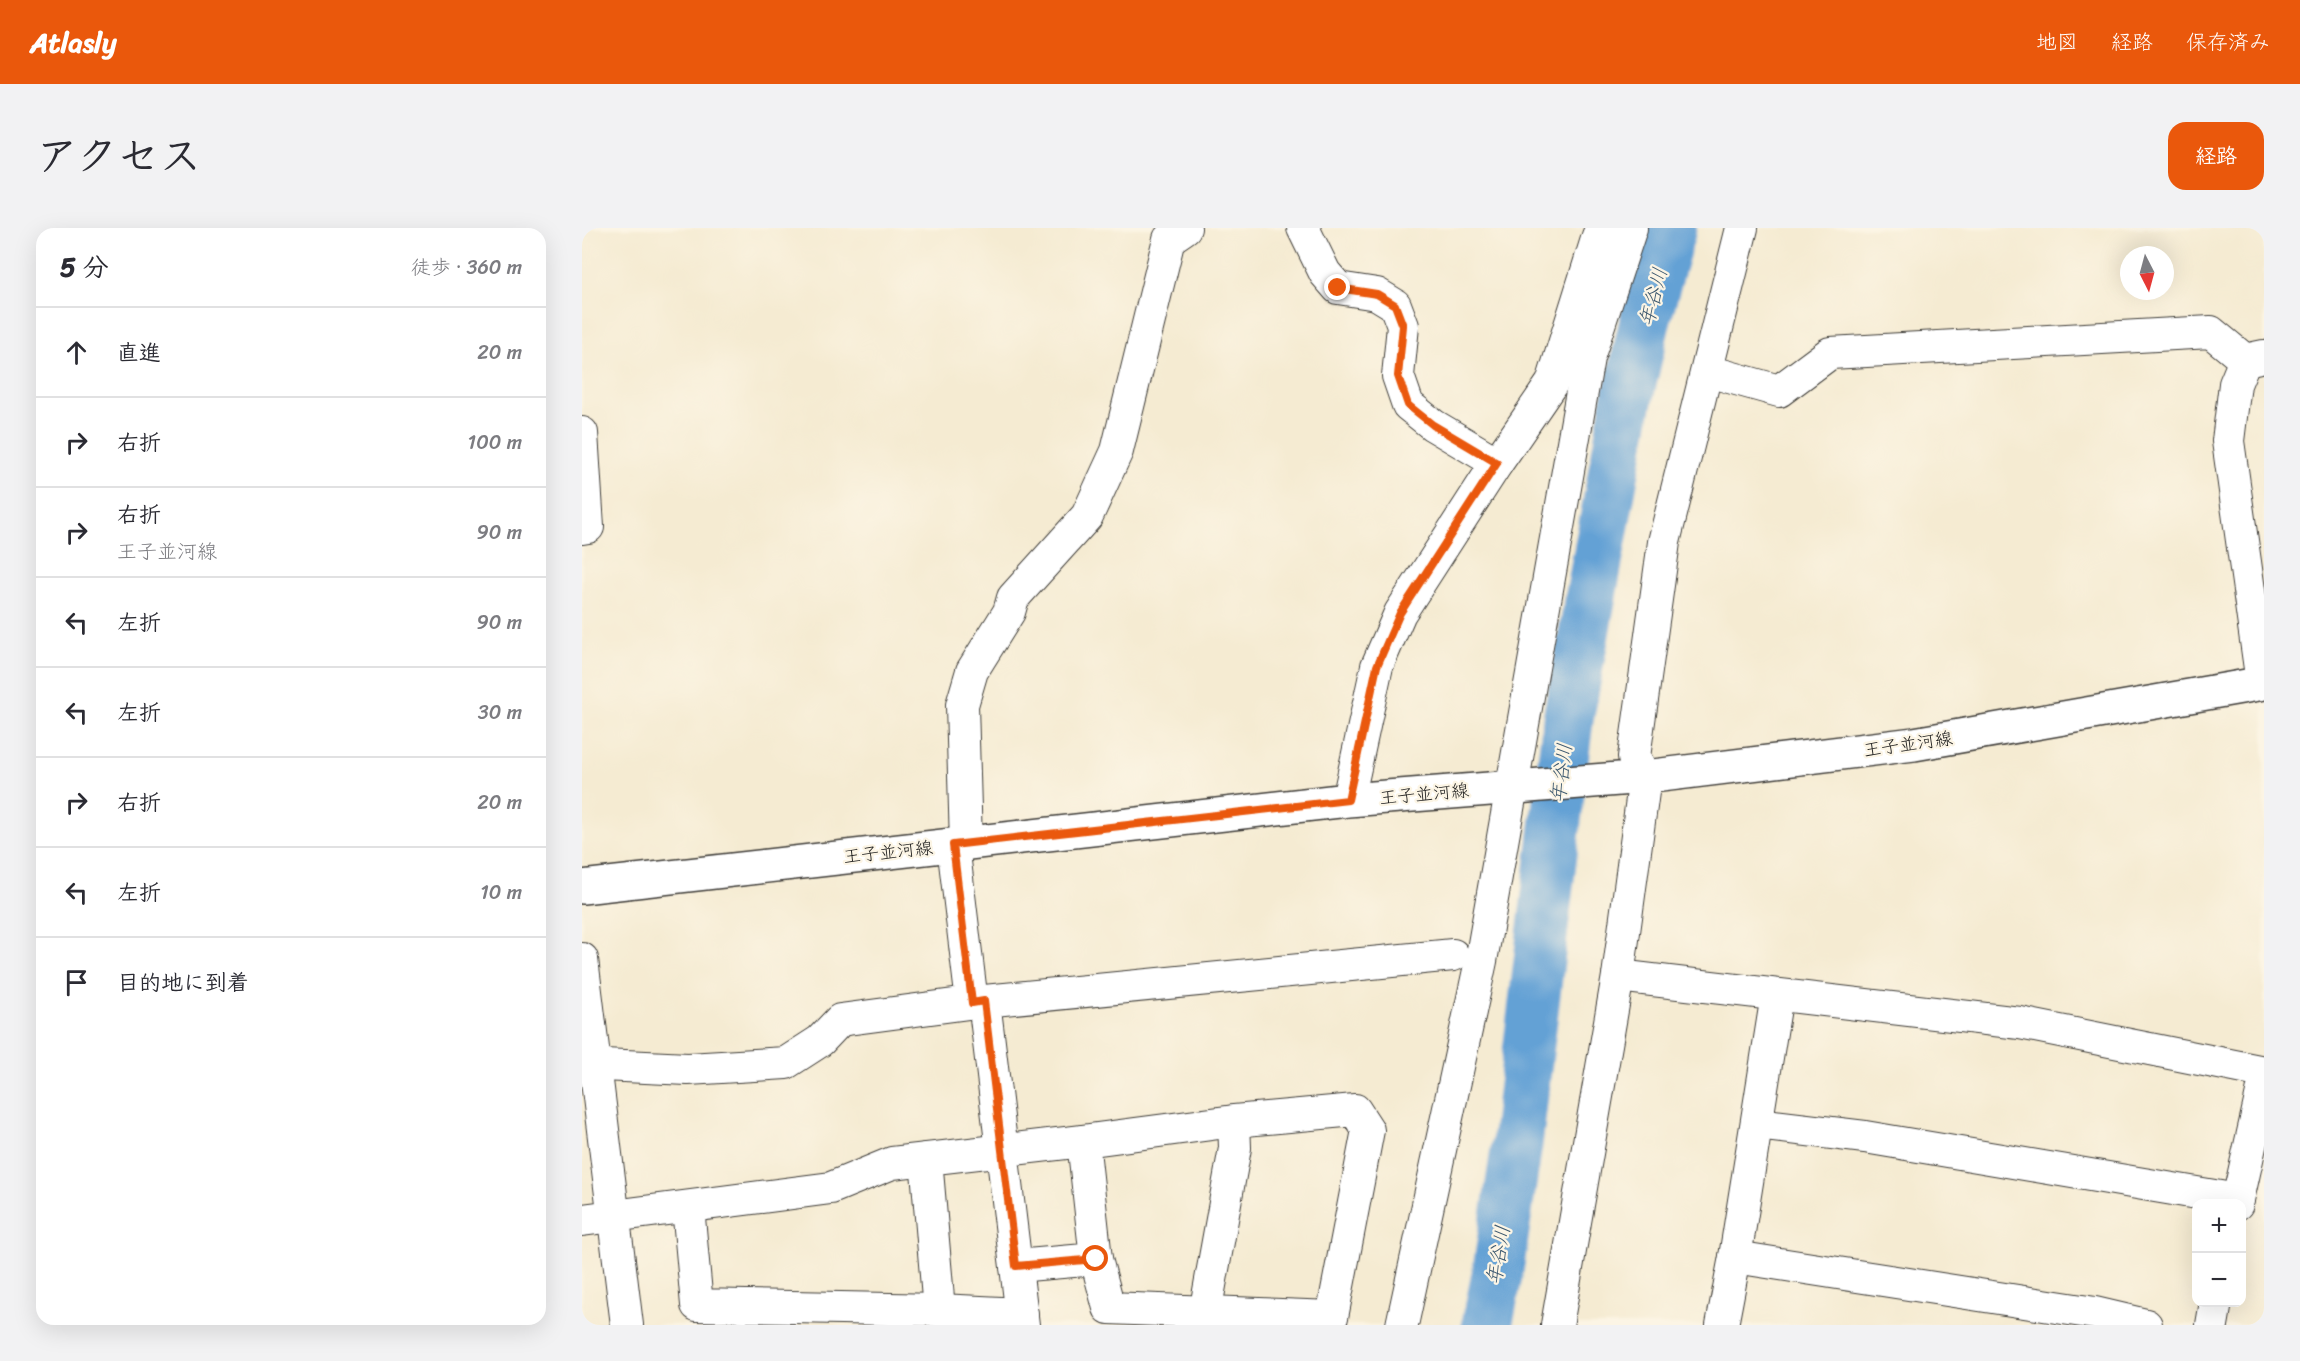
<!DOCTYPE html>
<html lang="ja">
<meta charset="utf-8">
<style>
:root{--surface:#fff;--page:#f2f2f3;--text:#2b2b33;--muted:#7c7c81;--line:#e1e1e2;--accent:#ea580c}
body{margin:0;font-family:Sriracha,"Klee One",sans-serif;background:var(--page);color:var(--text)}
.controls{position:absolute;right:18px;bottom:18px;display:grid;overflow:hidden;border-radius:12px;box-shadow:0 6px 24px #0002}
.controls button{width:54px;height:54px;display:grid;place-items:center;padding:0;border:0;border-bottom:2px solid var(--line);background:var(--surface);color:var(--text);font:30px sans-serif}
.compass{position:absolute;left:1538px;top:18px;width:54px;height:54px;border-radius:50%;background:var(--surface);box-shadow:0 6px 24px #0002;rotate:174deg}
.stop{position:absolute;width:18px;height:18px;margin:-14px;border:4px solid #ea580c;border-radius:50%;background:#fff}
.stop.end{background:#ea580c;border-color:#fff;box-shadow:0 2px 6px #0008}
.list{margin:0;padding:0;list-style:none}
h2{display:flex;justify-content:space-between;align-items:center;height:78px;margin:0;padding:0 24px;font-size:26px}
h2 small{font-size:20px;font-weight:400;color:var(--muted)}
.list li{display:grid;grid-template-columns:39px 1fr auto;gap:18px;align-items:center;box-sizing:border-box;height:90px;padding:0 24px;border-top:2px solid var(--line)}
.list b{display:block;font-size:22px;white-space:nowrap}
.list p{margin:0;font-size:20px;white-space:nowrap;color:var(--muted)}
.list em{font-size:20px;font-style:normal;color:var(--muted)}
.icon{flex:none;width:33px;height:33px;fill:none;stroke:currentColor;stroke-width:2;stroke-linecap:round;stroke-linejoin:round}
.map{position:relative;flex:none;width:1682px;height:1097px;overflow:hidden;border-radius:18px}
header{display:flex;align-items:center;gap:36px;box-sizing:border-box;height:84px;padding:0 30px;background:var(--accent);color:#fff}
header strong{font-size:28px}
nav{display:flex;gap:33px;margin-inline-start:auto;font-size:21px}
.intro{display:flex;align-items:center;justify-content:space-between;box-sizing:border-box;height:144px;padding:0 36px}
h1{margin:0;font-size:42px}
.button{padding:15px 27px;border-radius:18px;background:var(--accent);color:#fff;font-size:21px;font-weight:700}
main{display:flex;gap:36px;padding:0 36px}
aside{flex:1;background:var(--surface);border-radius:18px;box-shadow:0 6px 24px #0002}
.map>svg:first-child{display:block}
</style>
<header>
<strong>Atlasly</strong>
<nav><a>地図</a><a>経路</a><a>保存済み</a></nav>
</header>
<div class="intro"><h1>アクセス</h1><a class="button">経路</a></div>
<main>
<aside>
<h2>5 分<small>徒歩 · 360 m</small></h2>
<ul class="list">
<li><svg class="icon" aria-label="ahead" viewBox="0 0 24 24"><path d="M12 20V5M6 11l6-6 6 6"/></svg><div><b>直進</b></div><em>20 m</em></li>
<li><svg class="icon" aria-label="right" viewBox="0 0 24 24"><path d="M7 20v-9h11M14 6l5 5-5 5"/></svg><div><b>右折</b></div><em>100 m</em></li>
<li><svg class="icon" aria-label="right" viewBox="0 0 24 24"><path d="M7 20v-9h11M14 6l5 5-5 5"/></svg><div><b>右折</b><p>王子並河線</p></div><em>90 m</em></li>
<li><svg class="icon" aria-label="left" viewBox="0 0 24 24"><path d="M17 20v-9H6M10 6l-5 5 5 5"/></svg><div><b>左折</b></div><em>90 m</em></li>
<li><svg class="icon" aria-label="left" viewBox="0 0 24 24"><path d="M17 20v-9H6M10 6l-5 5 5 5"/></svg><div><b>左折</b></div><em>30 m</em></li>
<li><svg class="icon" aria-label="right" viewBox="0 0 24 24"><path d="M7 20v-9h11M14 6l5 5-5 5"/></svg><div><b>右折</b></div><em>20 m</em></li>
<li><svg class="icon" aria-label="left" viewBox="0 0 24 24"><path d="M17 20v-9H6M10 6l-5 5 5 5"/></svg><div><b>左折</b></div><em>10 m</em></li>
<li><svg class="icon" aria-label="arrive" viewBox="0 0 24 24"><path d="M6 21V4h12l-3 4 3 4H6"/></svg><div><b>目的地に到着</b></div></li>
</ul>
</aside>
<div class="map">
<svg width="1682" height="1097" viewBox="0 0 1682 1097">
<rect width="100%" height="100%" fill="#fcf5e5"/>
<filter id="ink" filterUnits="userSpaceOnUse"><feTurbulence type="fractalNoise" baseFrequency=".0167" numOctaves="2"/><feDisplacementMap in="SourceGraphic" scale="12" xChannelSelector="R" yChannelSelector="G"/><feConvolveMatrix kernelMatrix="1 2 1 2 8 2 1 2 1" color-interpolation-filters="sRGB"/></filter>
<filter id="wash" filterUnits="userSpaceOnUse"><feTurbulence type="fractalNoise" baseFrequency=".008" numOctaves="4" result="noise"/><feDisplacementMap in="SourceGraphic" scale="24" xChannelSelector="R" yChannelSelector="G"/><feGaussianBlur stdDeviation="1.35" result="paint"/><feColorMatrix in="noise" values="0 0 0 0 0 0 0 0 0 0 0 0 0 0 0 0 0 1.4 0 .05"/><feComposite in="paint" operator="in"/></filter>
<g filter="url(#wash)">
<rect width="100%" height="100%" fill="#f5ebd2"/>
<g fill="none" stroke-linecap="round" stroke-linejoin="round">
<!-- river -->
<polyline stroke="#64a1d5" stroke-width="51" points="905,1097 916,1042 935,916 986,492 1044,177 1064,89 1089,0"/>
</g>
</g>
<g filter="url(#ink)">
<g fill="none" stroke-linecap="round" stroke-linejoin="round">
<defs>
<g id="minor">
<polyline points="721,0 743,45 756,60 795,66 813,77 821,98 816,148 826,177 851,197 915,235"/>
<polyline points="1663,132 1653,156 1646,213 1680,455"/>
<polyline points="1126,143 1197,163 1248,125 1629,104 1663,132 1682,128"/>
<polyline points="0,205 6,299 0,300"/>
<polyline points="766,572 795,438 818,385 915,235 970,155 1016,8 1027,0"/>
<polyline points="384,616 380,477 390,443 427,384 431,370 505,288 535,223 587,11 603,0"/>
<polyline points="371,617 390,775"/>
<polyline points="0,731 45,1097"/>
<polyline points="1036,748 1438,795 1682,844"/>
<polyline points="402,773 441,1097"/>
<polyline points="0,836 106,841 204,835 238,813 258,792 402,773 871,727"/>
<polyline points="1175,896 1283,909 1656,972"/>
<polyline points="344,931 357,1082"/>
<polyline points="1655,976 1682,856"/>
<polyline points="106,979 115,1077 357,1082 440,1086"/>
<polyline points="0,992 249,960 310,935 501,913 652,893 773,882 786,902 750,1089 527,1080 514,1031"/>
<polyline points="1153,1029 1513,1085 1564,1097"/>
<polyline points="434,1038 514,1031 501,913"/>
<polyline points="623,1085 653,920 652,893"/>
<polyline points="820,1097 899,733 1006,130 1049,0"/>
<polyline points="975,1097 1036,748 1063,549 1052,529 1082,314 1160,0"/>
<polyline points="1140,1097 1153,1029 1195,767"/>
<polyline points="1630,1097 1634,1074"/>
</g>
<polyline id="major" points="0,659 766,572 1063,549 1332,516 1682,455"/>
</defs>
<!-- minor casing -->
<use href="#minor" stroke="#3d3b37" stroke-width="34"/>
<!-- major casing -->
<use href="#major" stroke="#3d3b37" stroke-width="36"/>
<!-- minor -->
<use href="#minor" stroke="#fff" stroke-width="32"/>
<!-- major -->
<use href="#major" stroke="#fff" stroke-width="33"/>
</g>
</g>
<g fill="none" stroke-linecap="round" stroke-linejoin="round" filter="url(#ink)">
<!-- route -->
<polyline stroke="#ea580c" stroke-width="8" points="514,1031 434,1038 402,773 390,775 371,617 766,572 795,438 818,385 915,235 851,197 826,177 816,148 821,98 813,77 795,66 756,60"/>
</g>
<g text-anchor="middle" stroke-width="4.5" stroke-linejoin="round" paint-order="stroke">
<!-- street labels -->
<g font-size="18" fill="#1c1c1c" stroke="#fcf5e5">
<text transform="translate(1326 516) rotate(-8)" y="6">王子並河線</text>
<text transform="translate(842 566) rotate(-5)" y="6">王子並河線</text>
<text transform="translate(306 624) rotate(-6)" y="6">王子並河線</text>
</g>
<!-- water labels -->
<g font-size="20" font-style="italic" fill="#3c586f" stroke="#fcf5e5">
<text transform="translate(1071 69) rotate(-76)" y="7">年谷川</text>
<text transform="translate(979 545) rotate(-83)" y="7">年谷川</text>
<text transform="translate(916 1027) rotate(-81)" y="7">年谷川</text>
</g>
</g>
</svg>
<div class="controls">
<button>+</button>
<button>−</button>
</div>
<svg class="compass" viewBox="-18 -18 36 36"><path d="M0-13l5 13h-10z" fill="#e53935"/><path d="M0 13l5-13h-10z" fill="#7c7c81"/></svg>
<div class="stop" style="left:514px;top:1031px"></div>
<div class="stop end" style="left:756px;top:60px"></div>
</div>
</main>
